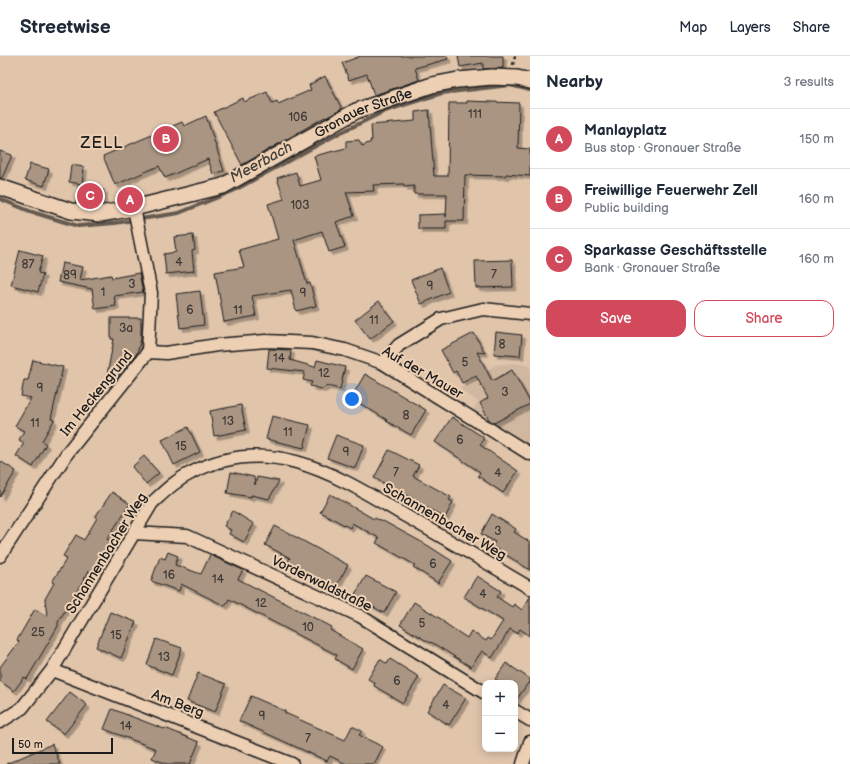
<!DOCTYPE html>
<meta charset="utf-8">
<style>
:root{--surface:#fff;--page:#f2f2f3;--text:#1f2937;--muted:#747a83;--line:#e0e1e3;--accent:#d1495b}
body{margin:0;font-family:"Balsamiq Sans",sans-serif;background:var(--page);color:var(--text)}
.controls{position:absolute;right:12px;bottom:12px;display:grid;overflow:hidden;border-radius:8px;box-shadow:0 2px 10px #0003}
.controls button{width:36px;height:36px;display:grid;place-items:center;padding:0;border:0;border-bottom:1px solid var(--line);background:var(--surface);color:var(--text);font:20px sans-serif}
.scale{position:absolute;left:12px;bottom:10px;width:101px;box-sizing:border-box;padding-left:4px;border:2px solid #1c1c1c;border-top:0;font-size:11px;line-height:14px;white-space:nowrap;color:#1c1c1c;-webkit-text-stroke:3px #edd0b4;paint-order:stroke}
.you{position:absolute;left:352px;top:343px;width:14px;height:14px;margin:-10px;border:3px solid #fff;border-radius:50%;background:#1a73e8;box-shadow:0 0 0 6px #1a73e833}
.badge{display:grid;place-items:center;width:26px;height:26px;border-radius:50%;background:var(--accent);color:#fff;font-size:13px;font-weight:700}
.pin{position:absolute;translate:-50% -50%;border:2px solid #fff;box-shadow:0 1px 4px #0006}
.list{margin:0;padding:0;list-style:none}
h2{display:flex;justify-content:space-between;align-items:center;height:52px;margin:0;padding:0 16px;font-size:17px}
h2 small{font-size:13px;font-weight:400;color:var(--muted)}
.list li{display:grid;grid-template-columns:26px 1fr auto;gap:12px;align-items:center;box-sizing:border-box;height:60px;padding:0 16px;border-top:1px solid var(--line)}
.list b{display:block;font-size:15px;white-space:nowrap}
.list p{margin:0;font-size:13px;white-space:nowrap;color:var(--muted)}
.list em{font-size:13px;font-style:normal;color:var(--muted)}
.actions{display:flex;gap:8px;padding:12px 16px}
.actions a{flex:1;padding:9px 0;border:1px solid var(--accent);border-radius:12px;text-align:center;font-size:14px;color:var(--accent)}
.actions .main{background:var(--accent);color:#fff}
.map{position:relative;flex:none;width:530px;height:708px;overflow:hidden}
header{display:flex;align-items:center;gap:24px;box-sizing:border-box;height:56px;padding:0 20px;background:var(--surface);border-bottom:1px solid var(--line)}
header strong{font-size:19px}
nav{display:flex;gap:22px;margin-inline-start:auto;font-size:14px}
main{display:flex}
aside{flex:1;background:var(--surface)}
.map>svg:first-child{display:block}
</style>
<header>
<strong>Streetwise</strong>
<nav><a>Map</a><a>Layers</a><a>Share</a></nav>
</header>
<main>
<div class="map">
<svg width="530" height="708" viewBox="0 0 530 708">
<defs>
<filter id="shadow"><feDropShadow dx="3.5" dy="3.5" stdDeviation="0" flood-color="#0004"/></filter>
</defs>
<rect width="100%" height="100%" fill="#e0c5ab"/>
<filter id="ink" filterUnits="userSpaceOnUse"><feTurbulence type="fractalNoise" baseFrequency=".025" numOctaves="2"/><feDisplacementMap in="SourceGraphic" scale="8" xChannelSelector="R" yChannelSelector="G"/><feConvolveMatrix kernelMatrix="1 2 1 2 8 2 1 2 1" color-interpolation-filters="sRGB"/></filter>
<g filter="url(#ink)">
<!-- built -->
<polygon fill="#d0b79f" points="512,307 530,310 530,383 526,390 471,358 478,346 460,333 495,309"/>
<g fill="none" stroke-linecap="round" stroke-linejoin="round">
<!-- stream -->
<polyline stroke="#655a50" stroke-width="4" points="0,143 32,156 78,170 115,167 179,157 233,135 334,80 385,55 442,37 510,29 530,34"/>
</g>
<!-- building -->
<g fill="#aa9583" stroke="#1c1c1c" filter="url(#shadow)">
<polygon points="361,0 447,0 448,3 415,12 419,24 374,39 367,18 349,24 342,7"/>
<polygon points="458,0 503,0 503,12 483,13 483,7 460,11"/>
<polygon points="325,20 342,53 326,62 325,61 242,109 214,56 243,42 244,46 267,36 272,47 277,45 278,48 311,34 309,29"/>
<polygon points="467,45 519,47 518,92 530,93 530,120 506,118 505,120 465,119 464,165 446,165 446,173 418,173 418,159 446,158 446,161 447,138 414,138 414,130 404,131 404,128 373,129 374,135 346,136 354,160 336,166 345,191 329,196 322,175 294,184 307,228 310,227 316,250 296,255 291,234 252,240 256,260 224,266 215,216 244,211 239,194 278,183 268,148 284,143 277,122 296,116 300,130 321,124 314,100 346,92 346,85 359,84 362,90 371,86 370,84 372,84 371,69 415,65 415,56 429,54 434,120 448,120 449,47 467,47"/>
<polygon points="206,60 224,115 213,118 208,103 165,122 159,110 115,129 103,100 182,66 184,70"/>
<polygon points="0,95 12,99 2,122 0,122"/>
<polygon points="30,108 49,113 44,130 25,124"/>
<polygon points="71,109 84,111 82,128 69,126"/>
<polygon points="78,131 104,134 102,148 76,146"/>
<polygon points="193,179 195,194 192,195 194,215 166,218 164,198 176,196 174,181"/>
<polygon points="20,194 43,200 38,217 43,218 38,236 11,229"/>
<polygon points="512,204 513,231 476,232 475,205"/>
<polygon points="62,207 83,211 80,224 111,219 112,222 139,217 143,236 114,240 116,250 95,253 92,233 58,226"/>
<polygon points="440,212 449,236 421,248 411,224"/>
<polygon points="200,235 204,269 180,272 176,238"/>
<polygon points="379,245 394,265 370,283 355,264"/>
<polygon points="111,262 141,262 141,283 137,297 129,308 127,307 124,314 121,313 119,320 111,330 105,329 114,283 111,283"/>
<polygon points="496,276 522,279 520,300 494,298"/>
<polygon points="474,277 485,297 477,296 492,325 512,314 530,346 530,348 494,367 489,364 480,347 488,342 476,320 462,327 456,315 453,317 441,294"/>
<polygon points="269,293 291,294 290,304 315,311 317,304 345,311 340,333 327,330 322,333 310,330 312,326 303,324 305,316 267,312"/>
<polygon points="33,304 63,311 51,363 54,364 42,385 46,388 33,411 16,400 24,387 19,384 24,375 15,370 31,342 21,340 24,324 28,324"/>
<polygon points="365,318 426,354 411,379 386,365 387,364 351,342"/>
<polygon points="241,349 246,374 214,380 210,355"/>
<polygon points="272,360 310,369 304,392 266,383"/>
<polygon points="452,361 483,381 483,385 480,389 518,415 503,437 478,420 480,416 435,386"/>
<polygon points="188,371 200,396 174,409 162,384"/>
<polygon points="336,379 364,389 355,412 327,402"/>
<polygon points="389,394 419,409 413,420 451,441 449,444 453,446 445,462 419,447 420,446 374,422"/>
<polygon points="144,400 159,417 146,428 132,411"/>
<polygon points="0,405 16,415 0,441"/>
<polygon points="231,416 254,421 255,429 257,421 279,425 269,443 251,439 251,441 227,437"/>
<polygon points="112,436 130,448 107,483 112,486 93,518 89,515 58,566 58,570 27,623 24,621 14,635 0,625 0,611 19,586 17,584 35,553 47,560 45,543 54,527 52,526 67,502 63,500 76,479 84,484 97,462 95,461"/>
<polygon points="330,438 374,463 375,462 382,466 383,465 427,489 452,505 438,527 413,511 415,509 376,487 379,482 352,467 350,472 320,456"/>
<polygon points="233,455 254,468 244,486 229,478 231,474 224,470"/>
<polygon points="492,458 516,473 514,476 530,486 530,514 492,490 495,486 481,478"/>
<polygon points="275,470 348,509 335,532 287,506 290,502 265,489"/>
<polygon points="168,496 178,500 175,509 201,518 210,499 243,514 238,523 332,571 330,574 363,593 352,613 335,603 337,599 229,543 225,550 181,528 179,535 151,525 160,501 165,503"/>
<polygon points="366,520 396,536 384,557 354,540"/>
<polygon points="477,520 501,535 497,541 512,551 514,548 522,554 530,541 530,580 520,573 517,577 510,573 492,602 482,595 471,611 431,586 430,587 400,569 414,546 444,565 443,566 467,582 471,575 486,585 488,582 491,584 503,565 464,541"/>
<polygon points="110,556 136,566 121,602 96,591"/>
<polygon points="156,583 182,592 172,619 147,609"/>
<polygon points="380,603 387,608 390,603 419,621 403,647 374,630 375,627 368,623"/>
<polygon points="506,607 530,623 530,627 528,627 515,646 515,627 501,627 495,623"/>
<polygon points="198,617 226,628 215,656 187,645"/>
<polygon points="443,629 466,642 449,669 427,655"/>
<polygon points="70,636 87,649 64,678 47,666"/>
<polygon points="251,640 285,655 285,657 345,684 352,670 362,675 359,679 383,691 374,708 346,708 330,700 327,705 239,665"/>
<polygon points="112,653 164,673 165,672 199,686 190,708 167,708 152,702 156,693 104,673"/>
<polygon points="52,688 60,708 6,708"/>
</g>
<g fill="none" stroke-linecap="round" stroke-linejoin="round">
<defs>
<g id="minor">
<polyline points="148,296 166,297 217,289 266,285 312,287 345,294 383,307 530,398"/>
<polyline points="383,307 399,289 441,263 483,253 530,258"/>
<polyline points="134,477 187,480 360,560 485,637"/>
<polyline points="0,500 68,396 148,296 151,237 134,152"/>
<polyline points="52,614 292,708"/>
<polyline points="515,655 530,664"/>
<path d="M0,666L22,652L52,614L152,447C164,436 176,424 191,417C270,376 336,419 404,459C446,483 488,507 530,532"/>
<polyline points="523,708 530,686"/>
</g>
<g id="tertiary">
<path id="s1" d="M0,131L71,155L100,158L134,152L223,130L356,55L432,29L458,24L492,21L517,22L530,25"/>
</g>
</defs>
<!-- minor casing -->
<use href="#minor" stroke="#1c1c1c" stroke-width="15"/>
<!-- tertiary casing -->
<use href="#tertiary" stroke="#1c1c1c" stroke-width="18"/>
<!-- path -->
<polyline stroke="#1c1c1c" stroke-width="2.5" stroke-dasharray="3 3" stroke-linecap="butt" points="513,9 515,0"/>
<!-- minor -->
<use href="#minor" stroke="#edd0b4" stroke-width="12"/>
<!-- tertiary -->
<use href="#tertiary" stroke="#edd0b4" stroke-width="15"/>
</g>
</g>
<g text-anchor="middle" stroke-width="4" stroke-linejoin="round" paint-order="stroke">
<!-- number labels -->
<g font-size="12" fill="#403a36">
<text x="475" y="62">111</text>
<text x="298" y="65">106</text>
<text x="300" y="153">103</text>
<text x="179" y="210">4</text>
<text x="28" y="212">87</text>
<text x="494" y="222">7</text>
<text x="70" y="223">89</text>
<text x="132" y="232">3</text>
<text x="430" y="234">9</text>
<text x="103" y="240">1</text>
<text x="303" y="241">9</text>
<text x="190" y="258">6</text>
<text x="238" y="258">11</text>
<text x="374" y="268">11</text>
<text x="126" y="276">3a</text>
<text x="502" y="292">8</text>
<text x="279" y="306">14</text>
<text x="465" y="310">5</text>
<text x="324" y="321">12</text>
<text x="40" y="336">9</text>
<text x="505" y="340">3</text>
<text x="406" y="363">8</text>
<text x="228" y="369">13</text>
<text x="35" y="371">11</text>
<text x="288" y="380">11</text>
<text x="460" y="388">6</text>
<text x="181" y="394">15</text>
<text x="346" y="400">9</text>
<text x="396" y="420">7</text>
<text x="498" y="421">4</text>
<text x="498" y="479">3</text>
<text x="433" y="512">6</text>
<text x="169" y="523">16</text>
<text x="218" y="527">14</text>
<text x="483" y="542">4</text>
<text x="261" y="551">12</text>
<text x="422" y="571">5</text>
<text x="308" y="575">10</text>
<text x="38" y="580">25</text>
<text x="116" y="583">15</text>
<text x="164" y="605">13</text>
<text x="397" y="629">6</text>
<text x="446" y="653">4</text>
<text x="262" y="664">9</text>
<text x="126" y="674">14</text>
<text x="308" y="686">7</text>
</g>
<!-- street labels -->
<g font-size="14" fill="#1c1c1c" stroke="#edd0b4">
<text dy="5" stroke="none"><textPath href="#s1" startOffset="389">Gronauer Straße</textPath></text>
<text transform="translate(423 316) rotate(30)" y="5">Auf der Mauer</text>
<text transform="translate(96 337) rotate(-51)" y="5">Im Heckengrund</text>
<text transform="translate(445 465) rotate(30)" y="5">Schannenbacher Weg</text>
<text transform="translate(106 497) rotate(-58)" y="5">Schannenbacher Weg</text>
<text transform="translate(322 527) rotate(26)" y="5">Vorderwaldstraße</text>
<text transform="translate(178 647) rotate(21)" y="5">Am Berg</text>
</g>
<!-- water labels -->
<g font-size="15" font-style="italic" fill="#46403a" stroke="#edd0b4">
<text transform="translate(261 106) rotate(-29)" y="5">Meerbach</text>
</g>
<!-- quarter labels -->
<g font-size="16" letter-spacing="1" fill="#1c1c1c" stroke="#edd0b4">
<text x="102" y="92">ZELL</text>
</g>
</g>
</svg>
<div class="controls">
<button>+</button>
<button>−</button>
</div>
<div class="scale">50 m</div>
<div class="you"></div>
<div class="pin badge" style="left:130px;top:144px">A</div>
<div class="pin badge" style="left:166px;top:83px">B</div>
<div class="pin badge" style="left:90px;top:140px">C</div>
</div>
<aside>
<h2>Nearby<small>3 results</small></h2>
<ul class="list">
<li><span class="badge">A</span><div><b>Manlayplatz</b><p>Bus stop · Gronauer Straße</p></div><em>150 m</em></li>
<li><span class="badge">B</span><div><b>Freiwillige Feuerwehr Zell</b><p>Public building</p></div><em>160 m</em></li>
<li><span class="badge">C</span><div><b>Sparkasse Geschäftsstelle</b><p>Bank · Gronauer Straße</p></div><em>160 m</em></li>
</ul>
<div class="actions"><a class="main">Save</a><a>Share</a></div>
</aside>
</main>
